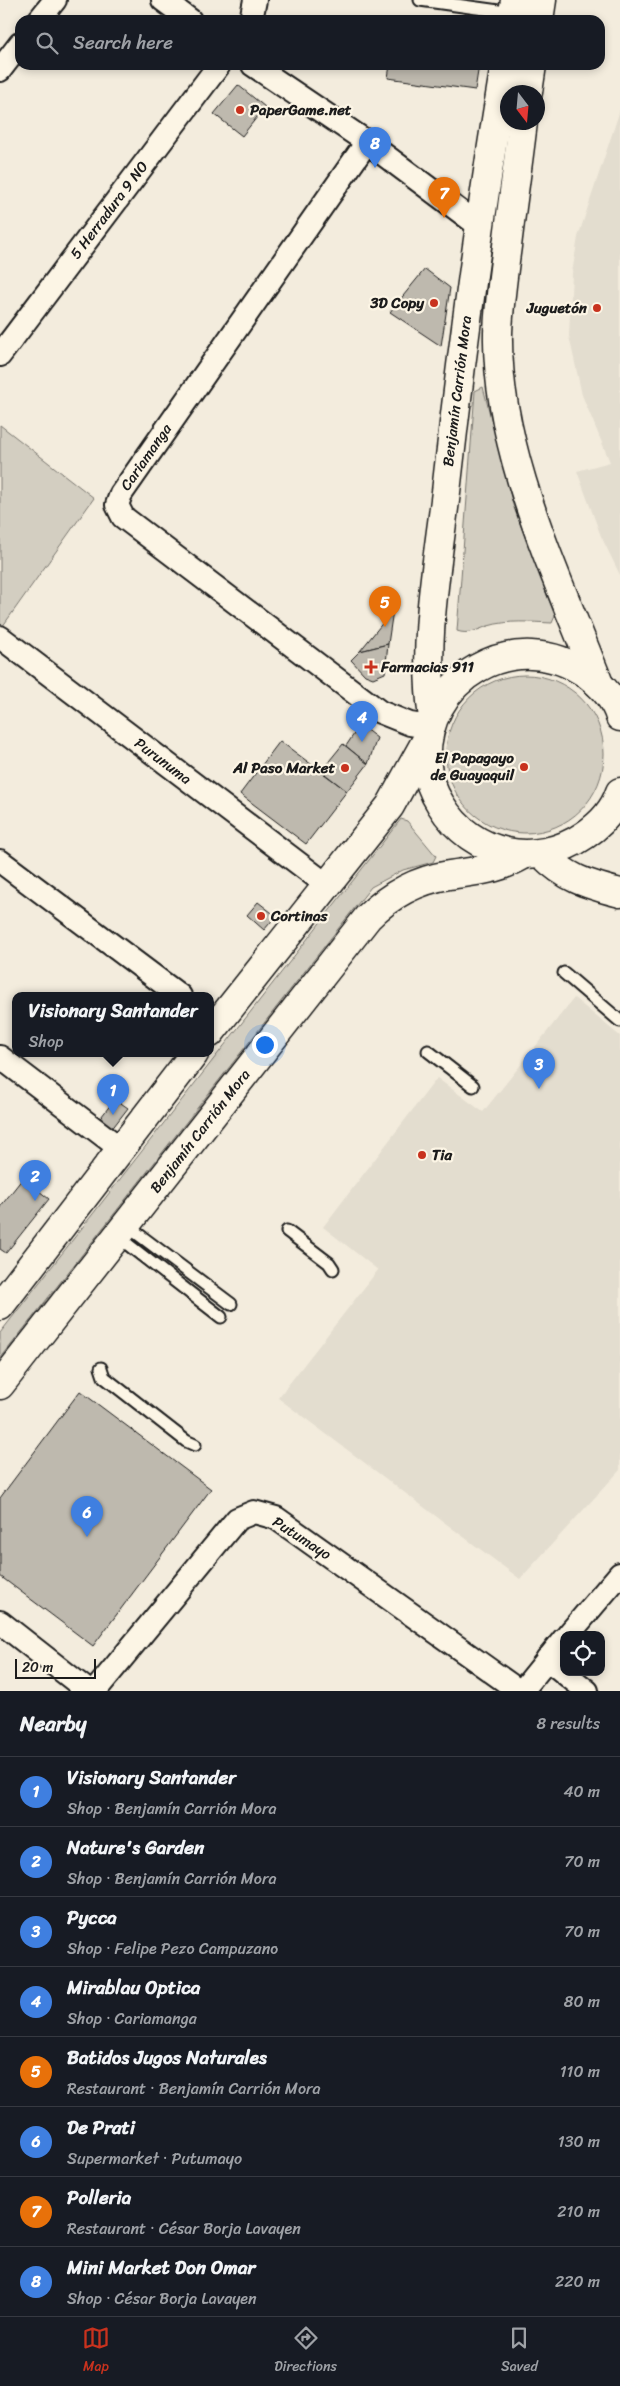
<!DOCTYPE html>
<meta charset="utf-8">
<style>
:root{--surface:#171b24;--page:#20242c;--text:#f1f3f6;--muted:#9ea1a6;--line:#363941;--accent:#c8321e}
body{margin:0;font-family:Sriracha,sans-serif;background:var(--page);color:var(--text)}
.controls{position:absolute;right:15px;bottom:15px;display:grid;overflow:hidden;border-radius:10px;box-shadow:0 2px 8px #0003}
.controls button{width:45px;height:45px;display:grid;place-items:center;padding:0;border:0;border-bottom:1px solid var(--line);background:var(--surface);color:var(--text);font:25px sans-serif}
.compass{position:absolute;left:500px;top:85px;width:45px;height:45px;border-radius:50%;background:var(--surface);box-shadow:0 2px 8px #0003;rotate:164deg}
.scale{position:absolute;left:15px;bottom:12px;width:81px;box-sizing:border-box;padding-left:5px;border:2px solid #1c1c1c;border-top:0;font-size:14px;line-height:18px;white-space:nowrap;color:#1c1c1c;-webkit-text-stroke:4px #fcf5e5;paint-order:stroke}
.you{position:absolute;left:264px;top:1044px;width:18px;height:18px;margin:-12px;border:4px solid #fff;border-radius:50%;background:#1a73e8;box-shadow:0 0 0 8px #1a73e833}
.badge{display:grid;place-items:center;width:32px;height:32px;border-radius:50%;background:var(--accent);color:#fff;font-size:16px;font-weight:700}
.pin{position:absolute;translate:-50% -41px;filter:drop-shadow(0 1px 2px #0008)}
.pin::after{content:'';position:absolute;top:26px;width:18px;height:15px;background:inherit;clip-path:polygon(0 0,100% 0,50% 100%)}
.popup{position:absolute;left:12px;top:992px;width:202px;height:65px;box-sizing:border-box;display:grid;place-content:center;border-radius:10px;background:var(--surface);filter:drop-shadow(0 1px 4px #0005);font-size:16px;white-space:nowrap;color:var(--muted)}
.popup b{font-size:19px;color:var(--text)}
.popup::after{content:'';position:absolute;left:50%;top:100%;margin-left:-10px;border:10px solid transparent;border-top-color:var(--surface)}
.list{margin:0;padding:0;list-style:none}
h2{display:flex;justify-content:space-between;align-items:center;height:65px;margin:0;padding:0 20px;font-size:21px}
h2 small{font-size:16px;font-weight:400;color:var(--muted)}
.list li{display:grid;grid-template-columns:32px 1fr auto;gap:15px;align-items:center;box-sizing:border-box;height:70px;padding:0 20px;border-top:1px solid var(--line)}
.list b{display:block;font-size:19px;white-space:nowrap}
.list p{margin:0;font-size:16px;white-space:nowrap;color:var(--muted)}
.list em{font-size:16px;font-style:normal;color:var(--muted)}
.icon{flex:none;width:28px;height:28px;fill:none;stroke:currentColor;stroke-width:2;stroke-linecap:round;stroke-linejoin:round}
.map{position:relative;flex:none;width:620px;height:1691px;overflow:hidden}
.search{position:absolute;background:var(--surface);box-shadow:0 2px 8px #0003;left:15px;right:15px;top:15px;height:55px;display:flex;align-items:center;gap:12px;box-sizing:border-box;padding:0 18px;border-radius:15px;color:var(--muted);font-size:19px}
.sheet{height:625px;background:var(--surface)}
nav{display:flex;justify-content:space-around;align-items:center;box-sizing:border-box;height:70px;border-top:1px solid var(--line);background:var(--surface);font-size:14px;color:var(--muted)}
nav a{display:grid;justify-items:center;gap:2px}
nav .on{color:var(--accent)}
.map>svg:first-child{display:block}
</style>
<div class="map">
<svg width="620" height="1691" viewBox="0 0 620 1691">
<rect width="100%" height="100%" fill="#f3ecdd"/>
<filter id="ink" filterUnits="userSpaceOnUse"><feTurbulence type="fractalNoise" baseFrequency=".02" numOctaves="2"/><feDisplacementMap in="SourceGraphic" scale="10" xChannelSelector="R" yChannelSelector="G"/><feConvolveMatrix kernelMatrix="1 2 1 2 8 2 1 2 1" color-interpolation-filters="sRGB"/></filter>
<g filter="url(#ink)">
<!-- built -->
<g fill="#e3ddcf">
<polygon points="620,110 620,575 601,536 577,471 610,462 582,395 569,336 572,273 578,237"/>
<polygon points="574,998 620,1036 620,1470 520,1579 278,1398 378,1270 323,1227 437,1078 483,1112"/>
</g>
<!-- green -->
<g fill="#d3cec1" stroke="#78756e">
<path d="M483,387L513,505L555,616L552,623C530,622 508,620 488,626C477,630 468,635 457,631L475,391Z"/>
<polygon points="0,425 94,498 0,630"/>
<circle cx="525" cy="754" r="79"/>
<polygon points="401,819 407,821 436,856 433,862 403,870 371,887 0,1359 0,1333"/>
</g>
<!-- building -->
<g fill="#beb9ae" stroke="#1c1c1c">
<polygon points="390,65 479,65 475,90 388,78"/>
<polygon points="238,85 265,107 242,136 214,114"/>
<polygon points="425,269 450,288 441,346 390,312"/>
<polygon points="393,610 388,644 360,651"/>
<polygon points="388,644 385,673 373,678 365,675 351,660 360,651"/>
<polygon points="360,725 377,738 368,764 346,746"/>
<polygon points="280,741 347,791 306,844 240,794"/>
<polygon points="343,744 368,764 347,791 321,771"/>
<polygon points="258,902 276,916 264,930 247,915"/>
<polygon points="115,1099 128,1108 111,1130 98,1121"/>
<polygon points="23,1178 49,1199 6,1253 0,1249 0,1207"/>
<polygon points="80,1391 211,1489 93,1646 0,1576 0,1498"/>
</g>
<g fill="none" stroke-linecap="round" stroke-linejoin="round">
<defs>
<g id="service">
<polyline points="420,0 513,13"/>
<polyline points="564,973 620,1021"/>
<polyline points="428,1051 473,1086"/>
<polyline points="126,1225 231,1304"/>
<polyline points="287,1231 329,1263 333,1269"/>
<polyline points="117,1236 221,1317"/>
<polyline points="101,1368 104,1377 186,1441 195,1445"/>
</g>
<g id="minor">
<polyline points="163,0 190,20"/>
<polyline points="39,20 55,0"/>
<polyline points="251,20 255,0"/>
<polyline points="253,65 367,142 478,225"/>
<polyline points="0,70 20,44"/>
<polyline points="367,142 121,494 117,505 123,517 380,712 410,724 430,727"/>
<polyline points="0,355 219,65"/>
<polyline points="0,637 327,885"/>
<polyline points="0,861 180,996"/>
<polyline points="0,1057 121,1149"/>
<polyline points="0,1622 88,1691"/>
<polyline points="568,1635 620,1574"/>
<polyline points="547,1659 587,1691"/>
<polyline points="95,1691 237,1519 254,1512 276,1518 519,1691"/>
<polyline points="522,1691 564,1639"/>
</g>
<g id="secondary">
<polyline points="512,20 515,0"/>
<polyline points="539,20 542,0"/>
<polyline points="528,92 532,65"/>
<path d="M523,122C518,164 512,205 507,246C503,275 499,304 498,333C496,452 557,575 599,684"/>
<path d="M620,717C615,700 601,685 588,675C516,623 420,678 427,766C428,780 434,794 441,805C472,856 536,869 585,835C600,825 614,810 620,792"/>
<path d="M433,718C422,643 437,567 446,492C462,349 481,207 505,65"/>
<path d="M542,854C567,879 587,884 620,893"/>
<polyline points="210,1033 390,806 426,741"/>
<polyline points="0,1306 194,1054"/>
<path d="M0,1385L368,917C390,895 418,880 449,875C480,870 495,871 523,855"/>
</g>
</defs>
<!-- service casing -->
<use href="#service" stroke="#1c1c1c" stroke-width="15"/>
<!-- minor casing -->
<use href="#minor" stroke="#1c1c1c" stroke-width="26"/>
<!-- secondary casing -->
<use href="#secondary" stroke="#1c1c1c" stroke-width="31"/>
<!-- service -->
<use href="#service" stroke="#fcf5e5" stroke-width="11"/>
<!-- minor -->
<use href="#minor" stroke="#fcf5e5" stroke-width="22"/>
<!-- secondary -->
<use href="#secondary" stroke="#fcf5e5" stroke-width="28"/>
</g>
</g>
<!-- markers -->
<g fill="#c8321e" stroke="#fcf5e5" stroke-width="2">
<circle cx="240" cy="110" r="5"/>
<circle cx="434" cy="303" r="5"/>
<circle cx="597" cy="308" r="5"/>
<path d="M368.5 659.5h5v5h5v5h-5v5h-5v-5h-5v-5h5z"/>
<circle cx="524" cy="767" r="5"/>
<circle cx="345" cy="768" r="5"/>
<circle cx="261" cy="916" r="5"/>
<circle cx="422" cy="1155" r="5"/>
</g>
<g text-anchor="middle" stroke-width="4.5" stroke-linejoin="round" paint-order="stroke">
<!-- poi labels -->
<g font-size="15" font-weight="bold" fill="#1c1c1c" stroke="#fcf5e5" text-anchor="start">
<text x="250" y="115">PaperGame.net</text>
<text x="424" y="308" text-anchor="end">3D Copy</text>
<text x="587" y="313" text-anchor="end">Juguetón</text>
<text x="381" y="672">Farmacias 911</text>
<text x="514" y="763" text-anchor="end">El Papagayo<tspan x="514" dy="17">de Guayaquil</tspan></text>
<text x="335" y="773" text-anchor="end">Al Paso Market</text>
<text x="271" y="921">Cortinas</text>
<text x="432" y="1160">Tia</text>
</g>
<!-- street labels -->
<g font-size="15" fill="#1c1c1c" stroke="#fcf5e5">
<text transform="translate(109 210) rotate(-53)" y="5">5 Herradura 9 NO</text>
<text transform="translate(457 391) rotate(-83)" y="5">Benjamín Carrión Mora</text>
<text transform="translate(146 457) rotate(-55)" y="5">Cariamanga</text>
<text transform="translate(163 761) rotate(37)" y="5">Purunuma</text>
<text transform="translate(200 1131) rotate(-52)" y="5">Benjamín Carrión Mora</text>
<text transform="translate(302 1538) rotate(33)" y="5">Putumayo</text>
</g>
</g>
</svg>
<div class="controls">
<button><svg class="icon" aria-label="locate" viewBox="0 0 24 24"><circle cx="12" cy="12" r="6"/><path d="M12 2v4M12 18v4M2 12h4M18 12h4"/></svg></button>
</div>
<svg class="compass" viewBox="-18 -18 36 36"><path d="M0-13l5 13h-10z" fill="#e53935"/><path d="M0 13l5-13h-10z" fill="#9ea1a6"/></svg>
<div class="scale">20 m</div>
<div class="you"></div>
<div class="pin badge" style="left:113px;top:1115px;background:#3f7fe0">1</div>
<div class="popup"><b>Visionary Santander</b>Shop</div>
<div class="pin badge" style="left:35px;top:1201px;background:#3f7fe0">2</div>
<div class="pin badge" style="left:539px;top:1089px;background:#3f7fe0">3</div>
<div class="pin badge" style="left:362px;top:742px;background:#3f7fe0">4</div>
<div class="pin badge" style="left:385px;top:627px;background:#e8710a">5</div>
<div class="pin badge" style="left:87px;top:1537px;background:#3f7fe0">6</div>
<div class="pin badge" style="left:444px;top:218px;background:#e8710a">7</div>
<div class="pin badge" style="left:375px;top:168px;background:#3f7fe0">8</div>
<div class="search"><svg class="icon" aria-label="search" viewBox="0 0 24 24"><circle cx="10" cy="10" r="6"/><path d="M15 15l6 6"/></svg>Search here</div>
</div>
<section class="sheet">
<h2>Nearby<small>8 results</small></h2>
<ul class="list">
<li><span class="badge" style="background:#3f7fe0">1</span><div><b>Visionary Santander</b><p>Shop · Benjamín Carrión Mora</p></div><em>40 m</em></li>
<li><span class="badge" style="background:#3f7fe0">2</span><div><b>Nature's Garden</b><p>Shop · Benjamín Carrión Mora</p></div><em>70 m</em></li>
<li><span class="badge" style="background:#3f7fe0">3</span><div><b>Pycca</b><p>Shop · Felipe Pezo Campuzano</p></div><em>70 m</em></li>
<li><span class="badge" style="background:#3f7fe0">4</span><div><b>Mirablau Optica</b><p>Shop · Cariamanga</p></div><em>80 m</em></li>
<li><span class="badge" style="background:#e8710a">5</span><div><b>Batidos Jugos Naturales</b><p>Restaurant · Benjamín Carrión Mora</p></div><em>110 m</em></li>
<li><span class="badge" style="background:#3f7fe0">6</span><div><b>De Prati</b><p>Supermarket · Putumayo</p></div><em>130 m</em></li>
<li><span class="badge" style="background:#e8710a">7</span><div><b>Polleria</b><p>Restaurant · César Borja Lavayen</p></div><em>210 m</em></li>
<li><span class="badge" style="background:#3f7fe0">8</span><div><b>Mini Market Don Omar</b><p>Shop · César Borja Lavayen</p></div><em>220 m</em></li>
</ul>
</section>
<nav>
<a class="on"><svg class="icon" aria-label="map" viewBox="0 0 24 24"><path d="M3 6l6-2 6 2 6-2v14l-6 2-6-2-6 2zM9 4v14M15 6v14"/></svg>Map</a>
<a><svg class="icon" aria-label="directions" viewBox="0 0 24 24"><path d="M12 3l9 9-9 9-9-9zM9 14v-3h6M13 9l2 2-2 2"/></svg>Directions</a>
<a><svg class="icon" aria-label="saved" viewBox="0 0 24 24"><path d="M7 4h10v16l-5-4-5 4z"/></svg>Saved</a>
</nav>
